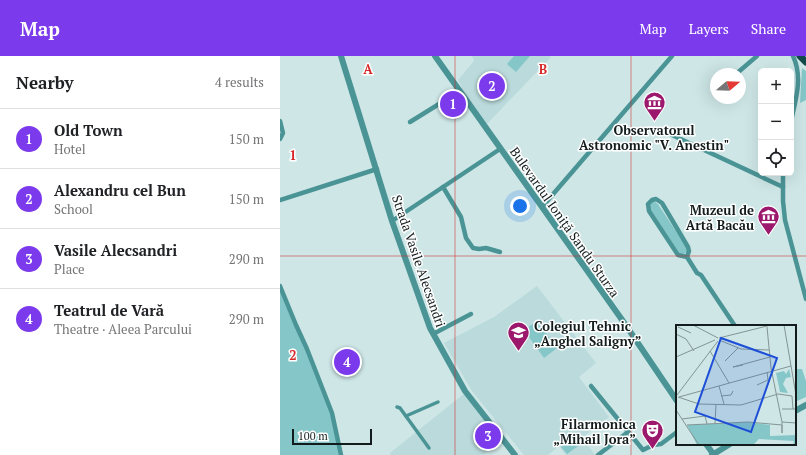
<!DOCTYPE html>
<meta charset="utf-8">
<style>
:root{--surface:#fff;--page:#f2f2f2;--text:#202124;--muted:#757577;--line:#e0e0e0;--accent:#7c3aed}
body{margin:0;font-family:"PT Serif",serif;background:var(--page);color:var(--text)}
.controls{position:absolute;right:12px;top:12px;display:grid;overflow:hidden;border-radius:6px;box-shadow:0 4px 16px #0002}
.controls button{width:36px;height:36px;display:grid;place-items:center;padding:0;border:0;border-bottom:1px solid var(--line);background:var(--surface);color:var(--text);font:20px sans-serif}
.compass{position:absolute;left:430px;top:12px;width:36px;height:36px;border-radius:50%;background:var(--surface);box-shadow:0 4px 16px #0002;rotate:71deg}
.scale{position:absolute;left:12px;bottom:10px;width:80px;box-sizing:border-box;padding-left:4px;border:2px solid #131c1c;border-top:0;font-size:11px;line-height:14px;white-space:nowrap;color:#131c1c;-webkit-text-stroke:3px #fff;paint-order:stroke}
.you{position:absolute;left:240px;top:150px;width:14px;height:14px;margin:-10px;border:3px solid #fff;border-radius:50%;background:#1a73e8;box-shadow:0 0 0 6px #1a73e833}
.badge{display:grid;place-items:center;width:26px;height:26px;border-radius:50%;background:var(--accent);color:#fff;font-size:13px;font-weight:700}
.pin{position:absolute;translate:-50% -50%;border:2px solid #fff;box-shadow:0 1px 4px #0006}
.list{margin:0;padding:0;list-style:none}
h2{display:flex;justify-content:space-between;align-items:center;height:52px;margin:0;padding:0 16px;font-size:17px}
h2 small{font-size:13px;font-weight:400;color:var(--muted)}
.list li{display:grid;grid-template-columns:26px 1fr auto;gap:12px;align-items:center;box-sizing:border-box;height:60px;padding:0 16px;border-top:1px solid var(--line)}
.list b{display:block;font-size:15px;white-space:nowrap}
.list p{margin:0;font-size:13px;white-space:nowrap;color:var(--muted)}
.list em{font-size:13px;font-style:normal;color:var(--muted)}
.icon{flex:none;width:22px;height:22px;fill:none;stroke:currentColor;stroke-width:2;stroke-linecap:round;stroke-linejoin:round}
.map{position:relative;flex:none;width:526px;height:399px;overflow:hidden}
header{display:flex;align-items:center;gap:24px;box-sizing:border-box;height:56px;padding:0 20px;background:var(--accent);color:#fff}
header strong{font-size:19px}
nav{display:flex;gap:22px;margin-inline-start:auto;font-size:14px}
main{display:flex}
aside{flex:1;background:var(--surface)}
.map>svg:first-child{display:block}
</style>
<header>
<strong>Map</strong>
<nav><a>Map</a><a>Layers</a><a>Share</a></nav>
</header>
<main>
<aside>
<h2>Nearby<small>4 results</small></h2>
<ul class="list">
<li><span class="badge">1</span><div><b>Old Town</b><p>Hotel</p></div><em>150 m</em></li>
<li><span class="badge">2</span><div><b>Alexandru cel Bun</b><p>School</p></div><em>150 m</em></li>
<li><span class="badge">3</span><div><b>Vasile Alecsandri</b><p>Place</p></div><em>290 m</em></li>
<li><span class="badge">4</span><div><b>Teatrul de Vară</b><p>Theatre · Aleea Parcului</p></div><em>290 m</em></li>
</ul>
</aside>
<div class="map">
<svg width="526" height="399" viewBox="0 0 526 399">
<rect width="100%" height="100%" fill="#cee6e6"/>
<!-- built -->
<g fill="#badadb">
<polygon points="192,0 269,0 271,1 205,70 184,36 178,24 194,5"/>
<polygon points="257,230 316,307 299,321 329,361 302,382 315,399 286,399 279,390 268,399 244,399 192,335 164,287 214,261"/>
<polygon points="185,337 222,384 203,399 111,399 110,397"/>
</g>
<!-- green -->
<g fill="#85c7c9">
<polygon points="234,0 250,0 236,16 227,8"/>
<polygon points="522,12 526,15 526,44 520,47"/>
<polygon points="374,145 378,148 407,192 407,196 404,198 400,198 370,153 370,147"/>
<polygon points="0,229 52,357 61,399 0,399"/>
<polygon points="257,265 277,292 264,302 244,274"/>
<polygon points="517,313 522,313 526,325 526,341 515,346 515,315"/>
<polygon points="295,381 301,388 287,398 281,391"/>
</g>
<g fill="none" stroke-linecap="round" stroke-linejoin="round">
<!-- pedestrian -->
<g stroke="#4b9496" stroke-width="3.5">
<polyline points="117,351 120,352 149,392"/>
<polyline points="126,360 158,346"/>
</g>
<!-- minor -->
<g stroke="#4b9496" stroke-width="4.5">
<polyline points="456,18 477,0"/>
<polyline points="0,65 3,77 0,83"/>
<path d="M511,65C516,43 523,21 513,0"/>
<polyline points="130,66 180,35"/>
<polyline points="392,79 503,131"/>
<polyline points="503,117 503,145 505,164 526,243"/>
<polyline points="163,131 181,161 186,182 193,192 199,193 206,192 220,196"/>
<polygon points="376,143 382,147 408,191 409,195 407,201 398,199 369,155 368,148 372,144"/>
<polyline points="0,144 97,113"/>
<polyline points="262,151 392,0"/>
<polyline points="112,165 220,93"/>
<polyline points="407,201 417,217 421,219 455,270"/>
<polyline points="0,230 16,269 27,293 52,357 61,399"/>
<polyline points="153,278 191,258"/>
<polyline points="311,330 363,394 373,389 381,388 397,376"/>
<polyline points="318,399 348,376"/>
</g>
<!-- tertiary -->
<g stroke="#4b9496" stroke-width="6">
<polyline points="61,0 112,165 150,272 185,335 235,399"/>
<polyline points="155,0 345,268 397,345"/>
<polyline points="515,355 526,349"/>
<polyline points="426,388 434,399"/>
<polyline points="432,399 450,388"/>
</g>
<!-- primary -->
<polyline stroke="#114849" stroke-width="7" points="520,0 526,6"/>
</g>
<!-- grid -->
<path fill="none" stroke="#d62828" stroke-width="1" stroke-opacity="0.55" d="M175,0V399M351,0V399M0,200H526"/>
<!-- icons -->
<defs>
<symbol id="museum-pin" viewBox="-11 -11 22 30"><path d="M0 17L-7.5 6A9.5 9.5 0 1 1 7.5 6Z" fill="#9b186c" stroke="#fff"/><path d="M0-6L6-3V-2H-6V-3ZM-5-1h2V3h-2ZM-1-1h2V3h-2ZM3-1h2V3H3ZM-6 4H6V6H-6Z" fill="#fff"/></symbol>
<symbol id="school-pin" viewBox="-11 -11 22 30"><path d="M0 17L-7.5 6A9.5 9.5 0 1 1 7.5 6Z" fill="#9b186c" stroke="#fff"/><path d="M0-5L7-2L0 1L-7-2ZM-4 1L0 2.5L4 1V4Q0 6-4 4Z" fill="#fff"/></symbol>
<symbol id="theatre-pin" viewBox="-11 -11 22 30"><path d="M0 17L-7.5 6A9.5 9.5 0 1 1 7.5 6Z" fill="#9b186c" stroke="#fff"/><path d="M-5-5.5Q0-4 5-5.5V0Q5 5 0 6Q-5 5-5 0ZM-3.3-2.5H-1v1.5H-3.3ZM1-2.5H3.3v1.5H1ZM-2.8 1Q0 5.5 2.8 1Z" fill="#fff"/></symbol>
</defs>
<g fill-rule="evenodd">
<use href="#museum-pin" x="362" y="34" width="25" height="34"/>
<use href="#museum-pin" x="476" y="148" width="25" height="34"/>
<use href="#school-pin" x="226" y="264" width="25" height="34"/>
<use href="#theatre-pin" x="360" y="362" width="25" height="34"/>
</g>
<g text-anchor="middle" stroke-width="3" stroke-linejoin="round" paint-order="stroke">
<!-- poi labels -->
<g font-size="13" font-weight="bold" fill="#131c1c" stroke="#fff" text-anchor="end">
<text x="374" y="79" text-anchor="middle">Observatorul<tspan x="374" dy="15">Astronomic "V. Anestin"</tspan></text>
<text x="474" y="159">Muzeul de<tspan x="474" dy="15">Artă Bacău</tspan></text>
<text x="254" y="275" text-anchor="start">Colegiul Tehnic<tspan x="254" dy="15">„Anghel Saligny”</tspan></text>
<text x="356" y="373">Filarmonica<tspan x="356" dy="15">„Mihail Jora”</tspan></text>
</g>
<!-- street labels -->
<g font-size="13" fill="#131c1c" stroke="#fff">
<text transform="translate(285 166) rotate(55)" y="5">Bulevardul Ioniță Sandu Sturza</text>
<text transform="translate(139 205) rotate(71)" y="5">Strada Vasile Alecsandri</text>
</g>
</g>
<!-- overview -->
<g transform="translate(396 269)">
<rect width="120" height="120" fill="#cee6e6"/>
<path d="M113,44L115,52L110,53L107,59L112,68L104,67L100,48L108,46L110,49ZM72,97L94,100V111L120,110V120H117L118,116L83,114L77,120H21L11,100Z" fill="#85c7c9"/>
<path fill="none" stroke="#839595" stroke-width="1" d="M17,0L42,13M108,0L120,70M2,2L15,8M91,2L95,43L106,97M0,9L10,14L18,26M43,13L95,0M43,15L65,24L93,25M34,26L53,58M0,32L39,15M49,36L62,23M67,40L57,42L94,32M81,60L92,55L91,47M43,61L48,79M1,70L42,16M45,71L55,70L57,66M2,72L23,79L65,80L102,69L116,71L117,84M3,72L115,41M106,84H120M0,85L23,120M6,94L29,91L31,99M106,97L120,98M39,99L40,79M11,100L72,97L106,100V97M106,100V108V100"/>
<path fill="#1d4ed8" fill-opacity="0.15" stroke="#1d4ed8" stroke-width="2" d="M45,13L101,33L75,107L19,87Z"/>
<rect width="120" height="120" fill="none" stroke="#131c1c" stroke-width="2"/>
</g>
<g font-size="13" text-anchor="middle" font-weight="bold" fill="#d62828" stroke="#fff" stroke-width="3" stroke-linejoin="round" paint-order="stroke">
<text x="88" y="18">A</text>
<text x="263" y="18">B</text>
<text x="13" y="104">1</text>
<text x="13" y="304">2</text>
</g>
</svg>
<div class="controls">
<button>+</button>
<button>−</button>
<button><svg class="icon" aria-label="locate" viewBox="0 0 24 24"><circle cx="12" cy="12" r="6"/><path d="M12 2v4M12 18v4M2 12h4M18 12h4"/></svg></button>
</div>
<svg class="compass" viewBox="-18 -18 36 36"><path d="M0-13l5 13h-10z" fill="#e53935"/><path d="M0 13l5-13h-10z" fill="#757577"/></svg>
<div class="scale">100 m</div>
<div class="you"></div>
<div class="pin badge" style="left:173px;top:48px">1</div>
<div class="pin badge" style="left:212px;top:30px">2</div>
<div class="pin badge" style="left:208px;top:380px">3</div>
<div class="pin badge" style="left:67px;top:306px">4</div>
</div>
</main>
